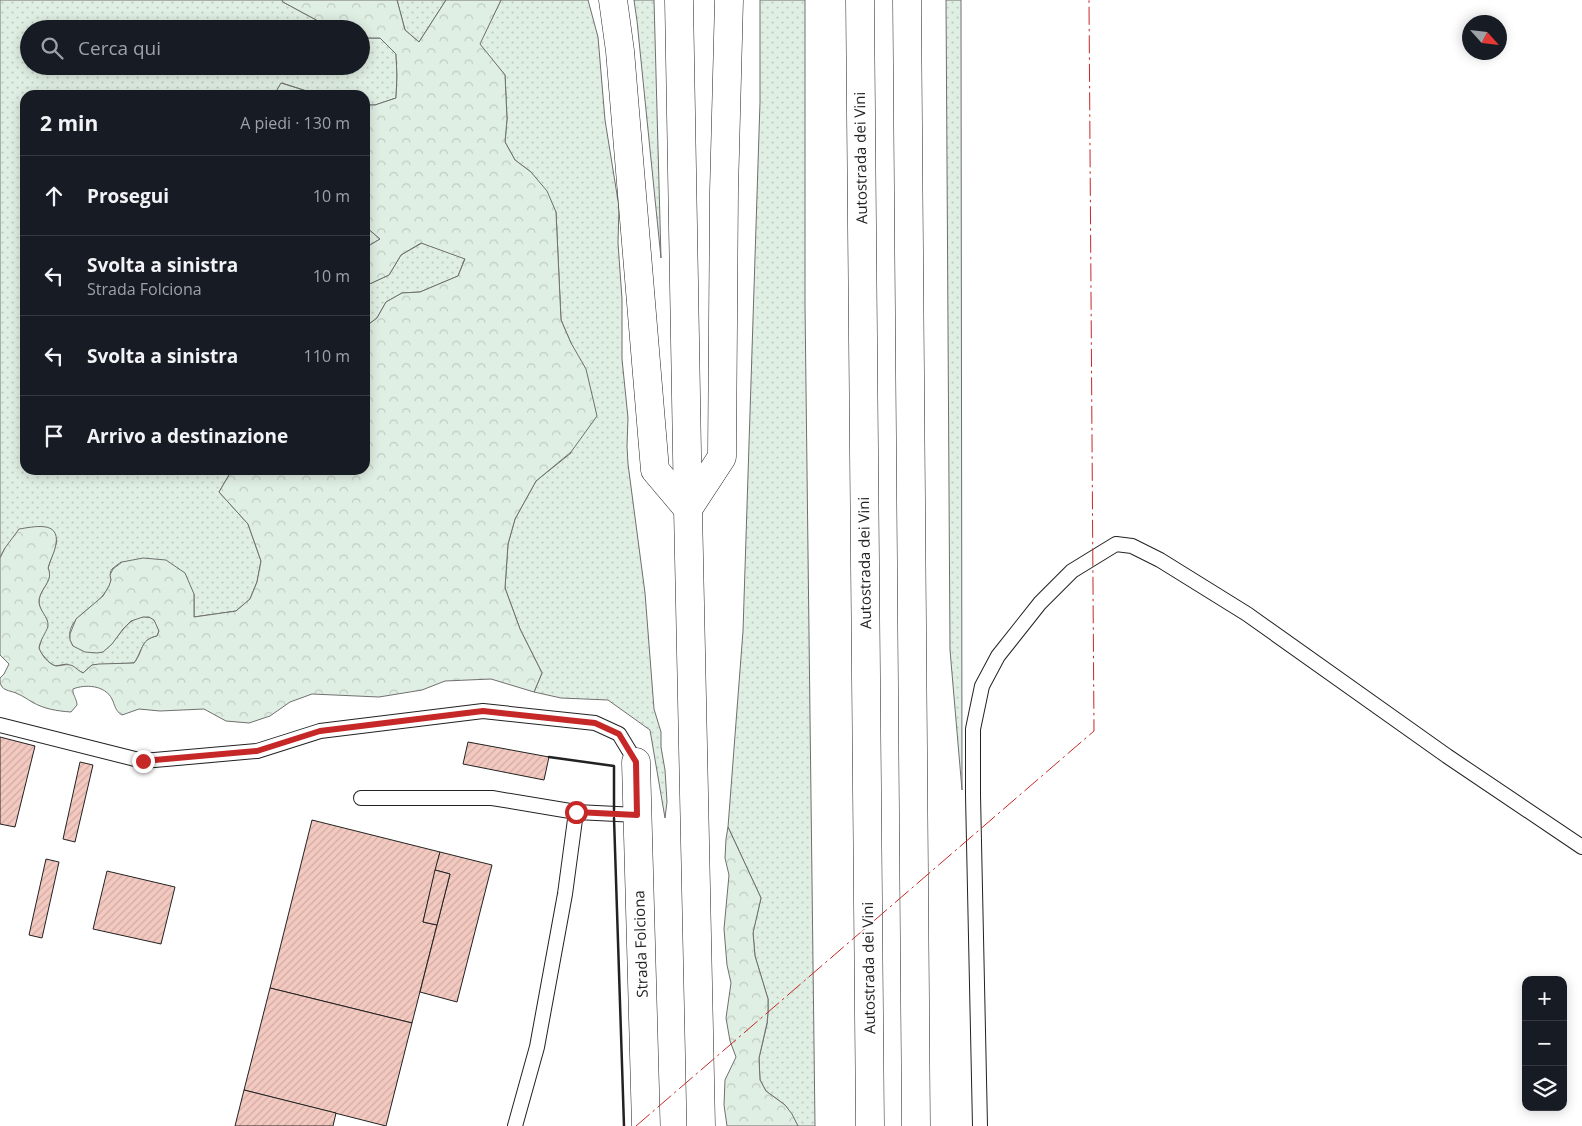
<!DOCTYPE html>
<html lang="it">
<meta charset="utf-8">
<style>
:root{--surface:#171b24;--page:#242831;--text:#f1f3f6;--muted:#9ea1a6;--line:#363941}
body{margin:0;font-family:"Open Sans",sans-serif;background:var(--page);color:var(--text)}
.controls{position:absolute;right:15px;bottom:15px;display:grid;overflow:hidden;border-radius:10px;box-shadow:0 2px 12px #0003}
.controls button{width:45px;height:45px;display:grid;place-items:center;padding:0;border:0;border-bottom:1px solid var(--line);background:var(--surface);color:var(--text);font:25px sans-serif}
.compass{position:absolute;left:1462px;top:15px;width:45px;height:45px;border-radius:50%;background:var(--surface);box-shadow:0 2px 12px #0003;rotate:117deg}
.stop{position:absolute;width:15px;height:15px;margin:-11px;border:4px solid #c62828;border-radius:50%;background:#fff}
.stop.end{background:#c62828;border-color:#fff;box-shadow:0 1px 5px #0008}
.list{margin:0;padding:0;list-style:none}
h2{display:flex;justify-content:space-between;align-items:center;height:65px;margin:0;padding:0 20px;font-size:21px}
h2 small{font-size:16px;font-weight:400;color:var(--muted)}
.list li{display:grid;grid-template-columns:32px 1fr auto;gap:15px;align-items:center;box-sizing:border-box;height:80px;padding:0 20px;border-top:1px solid var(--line)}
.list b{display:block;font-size:19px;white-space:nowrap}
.list p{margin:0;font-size:16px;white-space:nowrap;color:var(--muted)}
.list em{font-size:16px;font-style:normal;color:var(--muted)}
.icon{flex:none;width:28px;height:28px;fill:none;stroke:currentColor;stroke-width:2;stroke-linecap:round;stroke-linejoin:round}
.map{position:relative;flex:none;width:1582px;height:1126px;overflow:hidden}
.search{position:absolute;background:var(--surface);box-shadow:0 2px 12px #0003;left:20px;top:20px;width:350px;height:55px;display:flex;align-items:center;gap:12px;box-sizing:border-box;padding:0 18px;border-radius:28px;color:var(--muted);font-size:19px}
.panel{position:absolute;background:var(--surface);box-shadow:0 2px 12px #0003;left:20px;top:90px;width:350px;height:385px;border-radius:15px}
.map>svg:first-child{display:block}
</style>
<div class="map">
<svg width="1582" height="1126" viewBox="0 0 1582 1126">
<defs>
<pattern id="grass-dots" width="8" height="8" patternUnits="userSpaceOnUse" patternTransform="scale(1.25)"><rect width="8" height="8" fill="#e0efe3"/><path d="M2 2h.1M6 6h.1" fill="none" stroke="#c0cdc2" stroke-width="1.8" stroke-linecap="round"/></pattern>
<pattern id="forest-crowns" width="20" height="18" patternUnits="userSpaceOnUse" patternTransform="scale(1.25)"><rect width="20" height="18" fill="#e0efe3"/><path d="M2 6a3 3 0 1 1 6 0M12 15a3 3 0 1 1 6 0" fill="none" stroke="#c0cdc2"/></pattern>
<pattern id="building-hatch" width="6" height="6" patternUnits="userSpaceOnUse" patternTransform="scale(1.25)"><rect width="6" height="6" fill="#f3c9c0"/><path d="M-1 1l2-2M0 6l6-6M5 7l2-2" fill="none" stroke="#d0aca5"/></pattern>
</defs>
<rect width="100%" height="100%" fill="#fff"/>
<!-- grass -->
<g fill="url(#grass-dots)" stroke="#6f6f6f">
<path d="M0,0H282L283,2L333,29H29V66H361V38H380L396,54L397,76L396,98L375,105H365V95H319L282,83L274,95H25V470H232L219,492L248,524L261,561L257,582L250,599L236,611L194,617V594L121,562C119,564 115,566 112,569C109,573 111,576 111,580C111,585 107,590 104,594C93,610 59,621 73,646C81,648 92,654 100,652C116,648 125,613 148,617C155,618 157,624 159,631L157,636C141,639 142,652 134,663L92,665L83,673L67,664L55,666L50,663L41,653L39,648L47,620C44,615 39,608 39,602C39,589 54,581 48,568L57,541L53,531L5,548L0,558Z"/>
<polygon points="397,0 446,0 419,42 405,30"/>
<polygon points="501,0 588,0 598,37 605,120 619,207 618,243 622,299 622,359 628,418 627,446 628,464 645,593 654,709 661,732 661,747 665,770 667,802 665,818 650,730 608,700 561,698 534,692 542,673 520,629 505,588 508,544 515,519 536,481 571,453 571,343 561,320 556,212 531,172 515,160 505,142 507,119 505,75 479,44"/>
<polygon points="634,0 654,0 661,258 637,21"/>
<polygon points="760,0 805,0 805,305 815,1126 798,1126 785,1105 766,1091 760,1080 759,1058 767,1024 768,1012 768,999 755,956 753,932 761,898 728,827 743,631 760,102"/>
<polygon points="946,0 961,0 962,790 950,650"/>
<polygon points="365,226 380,239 365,248"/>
<polygon points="422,243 465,258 458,276 420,292 402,293 386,302 377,318 365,327 365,286 389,275 401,255"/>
</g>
<!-- forest -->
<g fill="url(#forest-crowns)" stroke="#6f6f6f">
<path d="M282,0H397L405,30L419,42L446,0H501L480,44L505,75L507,119L505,142L515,160L531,172L547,191L556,212L561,320L571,343L586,369L597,416L571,452L536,481L515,519L508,544L505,588L520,629L542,673L534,692L491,679L445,681L422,690L379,697L312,694L290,702L270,716L249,723L226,721L204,709L160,711L139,709L122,715C115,711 115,705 112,699C105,685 85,684 73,689C72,694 77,699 77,705L71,712C57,711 44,709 32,702C27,699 23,696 18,694C13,691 3,691 1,685C0,684 0,679 0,678L4,674L9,664L0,655V558L5,548L19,529C33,527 60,520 56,544C55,552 50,560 48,568C54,581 41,587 39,600C38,610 49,617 48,626C46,633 40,640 39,648C41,654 48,664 56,666C61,666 67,663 73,666C76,668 79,671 83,673L92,665L99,664L134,663C144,651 139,640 157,636L159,631L154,620L149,617H143L131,621L123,629L112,644L103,652L97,653L85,652L73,646L70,640V634L76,619L103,596L109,586L111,580L110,575L113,569L122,562L143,558L166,560L185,573L194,594V617L236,611L250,599L257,582L261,561L248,524L219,492L232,470H365V327L377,318L386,302L402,293L420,292L458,276L465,259L421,243L401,255L389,275L365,286V248L380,239L365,226V105H375L396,98L397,76L396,54L380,38H361V29H333L283,2Z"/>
<polygon points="281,83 319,95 274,95"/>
<polygon points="728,827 761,898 753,933 755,956 768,999 768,1012 767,1023 759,1058 760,1080 766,1091 785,1105 792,1114 798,1126 727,1126 724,1105 725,1080 736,1057 730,1041 726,1018 731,983 727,965 724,929 729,875 725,858 726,839"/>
</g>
<!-- building -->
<g fill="url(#building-hatch)" stroke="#222">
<polygon points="0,737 35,746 15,827 0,824"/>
<polygon points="468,742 549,757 544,780 463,764"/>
<polygon points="80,762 93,765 75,842 63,839"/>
<polygon points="312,820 440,852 423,922 437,925 412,1023 270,988"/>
<polygon points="440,852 492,865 457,1002 420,992 450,874 435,870"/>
<polygon points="46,859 59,862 42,938 29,935"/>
<polygon points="435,870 450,874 437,925 423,922"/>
<polygon points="107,871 175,887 161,944 93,929"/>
<polygon points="270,988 412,1023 386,1126 244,1090"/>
<polygon points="244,1090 336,1113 333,1126 235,1126"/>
</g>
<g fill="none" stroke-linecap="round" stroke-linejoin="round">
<defs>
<g id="service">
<polyline points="0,725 143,761 257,751 320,731 483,711 595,723 619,734 636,762"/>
<polyline points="361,798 492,798 576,812 637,815"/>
<polyline points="515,1126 537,1047 565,894 576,812"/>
<polyline points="980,1126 973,795 973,729 982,686 998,656 1040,603 1072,571 1116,544 1132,546 1160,560 1247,614 1447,756 1582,847"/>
</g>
<polyline id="minor" points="636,762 646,1126"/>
<g id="trunk">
<polyline points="613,0 620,51 655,470 688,509"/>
<polyline points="679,0 688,509 701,1126"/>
<polyline points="688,509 722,457 724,191 729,0"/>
</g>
<g id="motorway">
<polyline points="860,0 870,1126"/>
<polyline points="907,0 916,1126"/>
</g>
</defs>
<!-- service casing -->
<use href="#service" stroke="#222" stroke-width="16"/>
<!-- minor casing -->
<use href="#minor" stroke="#222" stroke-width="29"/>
<!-- trunk casing -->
<use href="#trunk" stroke="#222" stroke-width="29"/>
<!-- motorway casing -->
<use href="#motorway" stroke="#222" stroke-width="29"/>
<!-- service -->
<use href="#service" stroke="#fff" stroke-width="14"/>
<!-- minor -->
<use href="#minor" stroke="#fff" stroke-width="28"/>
<!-- trunk -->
<use href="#trunk" stroke="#fff" stroke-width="28"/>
<!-- motorway -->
<use href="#motorway" stroke="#fff" stroke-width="28"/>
<!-- wall -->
<g stroke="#222" stroke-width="2.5">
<polyline points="549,757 614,766 614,810"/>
<polyline points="614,818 624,1126"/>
</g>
<!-- power -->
<polyline stroke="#c62828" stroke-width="1" stroke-dasharray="18 4 2.5 4" stroke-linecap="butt" points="636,1126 1094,731 1089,0"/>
</g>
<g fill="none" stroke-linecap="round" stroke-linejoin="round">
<!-- route -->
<polyline stroke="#c62828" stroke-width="6" points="143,761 257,751 320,731 483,711 595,723 619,734 636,762 637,815 576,812"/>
</g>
<g text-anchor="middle" stroke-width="4" stroke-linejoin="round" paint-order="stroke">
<!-- street labels -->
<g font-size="15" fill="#222" stroke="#fff">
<text transform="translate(861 158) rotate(-91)" y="5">Autostrada dei Vini</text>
<text transform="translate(865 563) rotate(-91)" y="5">Autostrada dei Vini</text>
<text transform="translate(641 944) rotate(-92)" y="5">Strada Folciona</text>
<text transform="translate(869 968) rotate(-91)" y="5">Autostrada dei Vini</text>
</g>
</g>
</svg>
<div class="controls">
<button>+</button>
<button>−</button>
<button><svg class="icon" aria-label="layers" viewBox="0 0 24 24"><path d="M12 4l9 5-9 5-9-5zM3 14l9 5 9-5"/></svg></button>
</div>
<svg class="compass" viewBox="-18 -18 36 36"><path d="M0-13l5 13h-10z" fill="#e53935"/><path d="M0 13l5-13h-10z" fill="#9ea1a6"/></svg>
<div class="stop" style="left:576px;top:812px"></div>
<div class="stop end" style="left:143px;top:761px"></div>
<div class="search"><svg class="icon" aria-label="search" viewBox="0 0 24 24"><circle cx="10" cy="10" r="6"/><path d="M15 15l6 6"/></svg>Cerca qui</div>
<section class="panel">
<h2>2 min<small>A piedi · 130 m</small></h2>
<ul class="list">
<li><svg class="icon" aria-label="ahead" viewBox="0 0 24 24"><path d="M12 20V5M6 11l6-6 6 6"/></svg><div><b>Prosegui</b></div><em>10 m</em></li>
<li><svg class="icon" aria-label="left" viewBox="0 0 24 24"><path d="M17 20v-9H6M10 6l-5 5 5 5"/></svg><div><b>Svolta a sinistra</b><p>Strada Folciona</p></div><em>10 m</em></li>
<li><svg class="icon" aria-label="left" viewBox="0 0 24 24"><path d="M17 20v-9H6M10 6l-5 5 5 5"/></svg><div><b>Svolta a sinistra</b></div><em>110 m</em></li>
<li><svg class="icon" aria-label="arrive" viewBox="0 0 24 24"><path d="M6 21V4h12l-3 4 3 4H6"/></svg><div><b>Arrivo a destinazione</b></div></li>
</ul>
</section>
</div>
